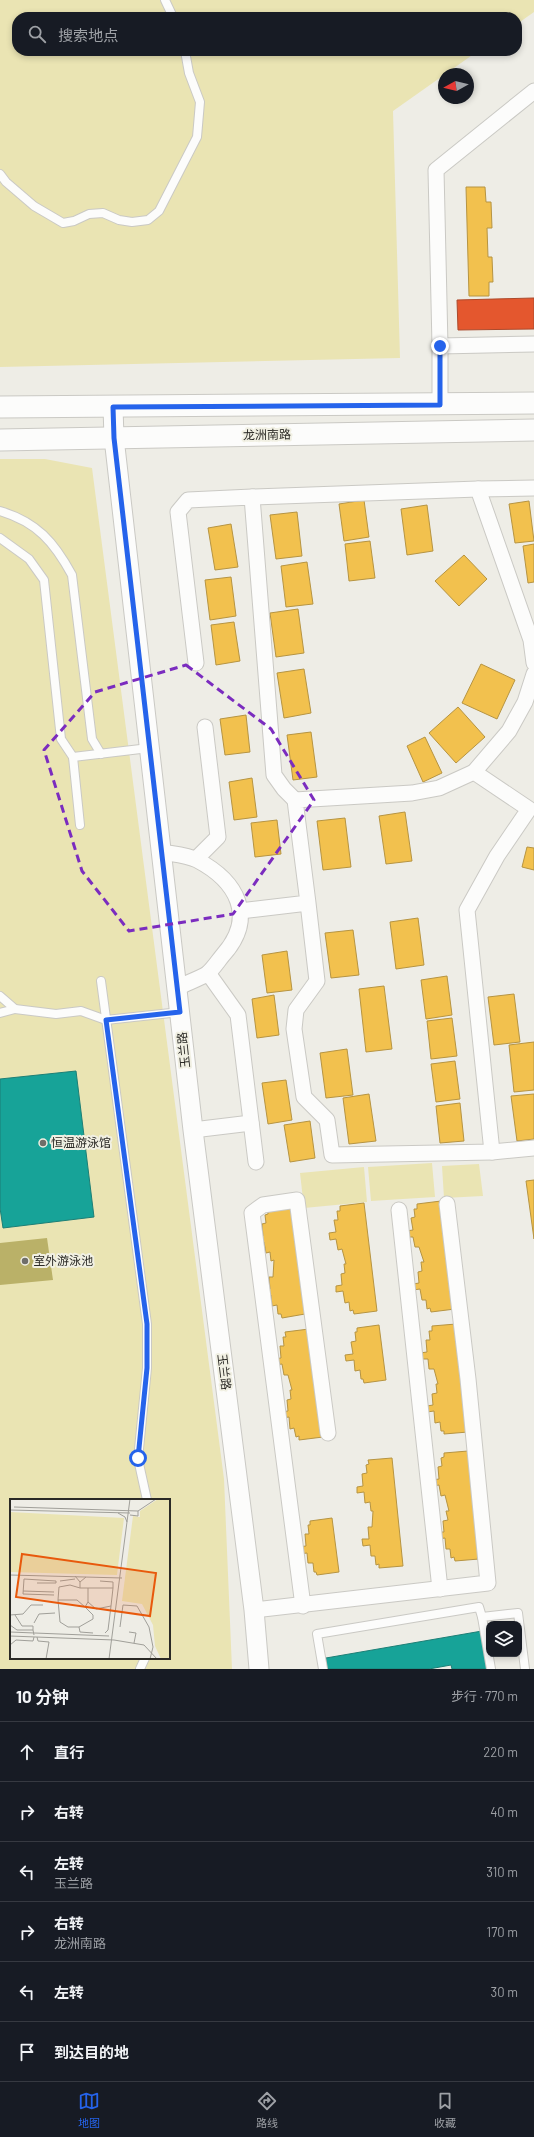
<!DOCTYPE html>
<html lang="zh">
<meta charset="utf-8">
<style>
:root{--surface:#171b24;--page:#242831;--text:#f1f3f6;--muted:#9ea1a6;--line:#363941;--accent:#2563eb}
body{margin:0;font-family:Barlow,"Noto Sans SC",sans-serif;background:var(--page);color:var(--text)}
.controls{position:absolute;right:12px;bottom:12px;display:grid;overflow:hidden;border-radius:8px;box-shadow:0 2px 6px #0003}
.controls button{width:36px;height:36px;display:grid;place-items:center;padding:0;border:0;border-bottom:1px solid var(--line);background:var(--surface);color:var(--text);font:20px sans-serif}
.compass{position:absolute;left:438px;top:68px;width:36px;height:36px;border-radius:50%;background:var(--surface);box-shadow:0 2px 6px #0003;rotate:262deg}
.stop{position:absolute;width:12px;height:12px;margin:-9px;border:3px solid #2563eb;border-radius:50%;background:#fff}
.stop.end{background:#2563eb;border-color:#fff;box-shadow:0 1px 4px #0008}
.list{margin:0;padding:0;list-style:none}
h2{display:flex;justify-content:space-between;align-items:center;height:52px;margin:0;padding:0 16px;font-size:17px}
h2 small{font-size:13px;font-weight:400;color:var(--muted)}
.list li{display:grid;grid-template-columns:26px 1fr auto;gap:12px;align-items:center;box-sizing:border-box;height:60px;padding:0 16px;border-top:1px solid var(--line)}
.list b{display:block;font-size:15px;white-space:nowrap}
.list p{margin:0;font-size:13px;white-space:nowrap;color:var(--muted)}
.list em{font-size:13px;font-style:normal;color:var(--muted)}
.icon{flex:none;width:22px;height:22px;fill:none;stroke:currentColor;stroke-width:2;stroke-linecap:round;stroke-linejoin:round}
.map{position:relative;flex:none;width:534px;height:1669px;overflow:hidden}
.search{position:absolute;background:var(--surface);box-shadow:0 2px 6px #0003;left:12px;right:12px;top:12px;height:44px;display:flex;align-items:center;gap:10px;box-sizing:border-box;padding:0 14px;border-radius:16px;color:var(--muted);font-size:15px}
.sheet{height:412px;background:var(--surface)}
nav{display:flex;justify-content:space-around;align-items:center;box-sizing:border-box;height:56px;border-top:1px solid var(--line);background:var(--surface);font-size:11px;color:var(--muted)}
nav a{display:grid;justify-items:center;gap:2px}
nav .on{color:var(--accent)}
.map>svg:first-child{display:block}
</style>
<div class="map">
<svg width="534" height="1669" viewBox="0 0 534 1669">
<rect width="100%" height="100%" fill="#eeede6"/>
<!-- green -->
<g fill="#eae4b3" fill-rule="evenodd">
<polygon points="0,0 534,0 534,12 517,24 517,17 17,17 17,51 478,51 393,111 400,358 0,367"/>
<path d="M0,459H45L92,468L224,1479L232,1669H0ZM11,1500H169V1658H11Z"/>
<polygon points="432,1163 435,1197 371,1201 368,1167"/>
<polygon points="479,1164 483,1196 444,1198 442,1166"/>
<polygon points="364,1167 367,1202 304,1208 300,1173"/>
</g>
<!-- water -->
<polygon fill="#bab168" points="47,1238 53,1280 0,1285 0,1243"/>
<!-- homes -->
<g fill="#f2c14e" stroke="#b69442">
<polygon points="466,187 485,187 486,202 491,202 492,228 487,228 488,257 492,257 493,282 489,282 489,296 469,296"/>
<polygon points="364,500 369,537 344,541 339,504"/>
<polygon points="529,501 534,541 515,543 509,504"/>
<polygon points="427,505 433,551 407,555 401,509"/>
<polygon points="297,512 302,556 276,559 270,515"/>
<polygon points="231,524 238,567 215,570 208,528"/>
<polygon points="370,541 375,578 349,581 345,544"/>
<polygon points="534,544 534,582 528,583 523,546"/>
<polygon points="464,555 487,579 459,606 435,581"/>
<polygon points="307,562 313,604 286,607 281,566"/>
<polygon points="231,577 236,616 210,620 205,580"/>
<polygon points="298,609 304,653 276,657 270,613"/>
<polygon points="234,622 240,661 216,665 211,625"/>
<polygon points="481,664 515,680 497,719 462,703"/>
<polygon points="304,669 311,713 284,718 277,673"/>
<polygon points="458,707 485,737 456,763 429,733"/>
<polygon points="246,715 250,752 225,755 220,719"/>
<polygon points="311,732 317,777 293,780 287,735"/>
<polygon points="425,737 442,773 423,782 407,746"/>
<polygon points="252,778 257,817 234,820 229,782"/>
<polygon points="405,812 412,861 386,864 379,816"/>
<polygon points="345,818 351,867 323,870 317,821"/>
<polygon points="277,820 281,854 255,857 251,823"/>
<polygon points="527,847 534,848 534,870 522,867"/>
<polygon points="418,918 424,965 396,969 390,922"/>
<polygon points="353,930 359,975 331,978 325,933"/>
<polygon points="287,951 292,990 267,993 262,955"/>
<polygon points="447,976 452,1015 426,1019 421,980"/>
<polygon points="384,986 392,1049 366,1052 359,989"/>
<polygon points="514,994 520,1042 494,1045 488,997"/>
<polygon points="274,995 279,1035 257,1038 252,999"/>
<polygon points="452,1018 457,1056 431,1059 427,1021"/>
<polygon points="534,1042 534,1090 514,1092 509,1045"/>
<polygon points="347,1049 353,1095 326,1098 320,1053"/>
<polygon points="455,1061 460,1099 436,1102 431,1064"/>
<polygon points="286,1080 292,1120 268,1124 262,1083"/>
<polygon points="369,1094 376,1141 349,1144 343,1098"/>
<polygon points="534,1094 534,1139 517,1141 511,1096"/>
<polygon points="460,1103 464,1141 440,1143 436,1106"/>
<polygon points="310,1121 315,1158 290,1162 284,1125"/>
<polygon points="534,1180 534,1239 526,1181"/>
<polygon points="441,1201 455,1309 431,1312 430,1308 427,1309 426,1300 422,1300 420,1289 413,1290 413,1284 419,1283 418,1272 422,1271 421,1262 424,1262 419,1247 415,1247 413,1237 407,1237 406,1231 413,1230 411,1218 415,1217 414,1209 417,1209 417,1204"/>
<polygon points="364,1203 377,1311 354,1314 353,1310 350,1311 349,1302 345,1303 343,1291 336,1292 336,1286 342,1285 341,1274 345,1273 344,1264 346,1264 342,1249 338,1250 336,1239 330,1240 329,1233 336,1232 334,1220 338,1220 337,1211 340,1211 340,1206"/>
<polygon points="291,1207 305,1314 282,1318 281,1314 278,1314 277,1305 272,1306 271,1295 264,1296 264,1289 270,1289 269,1277 273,1277 274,1260 271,1261 270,1252 266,1253 264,1242 257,1243 257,1237 263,1236 262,1224 266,1223 265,1215 268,1214 268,1210"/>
<polygon points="456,1324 468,1432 444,1434 444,1431 441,1431 440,1422 435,1423 434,1411 427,1412 427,1406 433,1405 432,1394 437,1393 436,1384 438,1384 434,1369 429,1369 428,1359 421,1359 420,1353 427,1352 426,1340 430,1340 429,1331 432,1331 432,1326"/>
<polygon points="379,1325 386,1380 364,1383 363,1379 361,1379 360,1370 355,1371 354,1360 346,1361 345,1355 353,1354 351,1342 356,1341 355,1332 357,1332 357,1328"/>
<polygon points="309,1329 323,1437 299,1440 299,1436 296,1437 294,1428 290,1429 289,1417 282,1418 281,1412 288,1411 287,1400 291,1399 290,1390 292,1390 288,1375 284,1375 282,1364 275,1365 274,1359 281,1358 280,1346 284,1346 283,1337 286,1337 285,1332"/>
<polygon points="468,1451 479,1559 455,1561 454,1557 451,1558 450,1549 446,1549 445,1538 438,1539 438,1532 444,1532 443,1521 448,1520 446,1511 449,1511 445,1495 441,1496 439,1485 433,1486 432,1480 439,1479 438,1467 442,1466 441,1458 444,1457 444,1453"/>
<polygon points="392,1458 403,1566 379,1568 379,1564 376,1565 375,1556 371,1556 370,1545 363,1546 362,1539 369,1539 368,1527 372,1527 373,1511 371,1511 370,1502 365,1503 364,1492 357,1493 357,1487 363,1486 362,1474 367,1473 366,1465 369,1464 368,1460"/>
<polygon points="332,1518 339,1572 317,1575 316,1572 314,1572 313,1563 308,1563 307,1553 299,1554 298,1547 306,1546 305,1534 309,1534 308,1525 310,1525 310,1521"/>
</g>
<!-- shops -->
<polygon fill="#e4572e" stroke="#ac4a2c" points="534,298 534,329 458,330 457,300"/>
<!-- public -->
<g fill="#17a398" stroke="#1d7f76">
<polygon points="76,1071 94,1217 3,1228 0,1208 0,1079"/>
<polygon points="482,1631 488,1669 452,1669 451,1665 429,1669 327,1669 326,1658"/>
</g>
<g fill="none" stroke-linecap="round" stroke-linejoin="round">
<defs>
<g id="service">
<polyline points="165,0 173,17"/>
<polyline points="0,174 6,182 34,206 63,223 74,221 89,214 103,213 119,220 132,222 148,220 159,211 197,137 200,102 189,73 185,51"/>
<path d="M0,511C37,522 54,542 72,575L92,739L101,754"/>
<polyline points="0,538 29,559 44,580 61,739 73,757 80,825"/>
<polyline points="73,757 149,748"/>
<polyline points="101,981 147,1324 147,1368 138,1459 147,1500"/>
<polyline points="0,996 15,1009 56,1014 81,1011 106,1020 180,1012"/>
<polyline points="0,1013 15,1009"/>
<polyline points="140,1669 145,1658"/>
<polyline points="323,1669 317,1634 479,1607 482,1617"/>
<polyline points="491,1669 482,1617 518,1613 525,1669"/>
</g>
<g id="minor">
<polyline points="534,91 436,170 440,346 534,344"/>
<polyline points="440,346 440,405"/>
<polyline points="478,489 534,488"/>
<polyline points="252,497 478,489 531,640 534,663"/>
<polyline points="196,663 178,512 188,500 252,497 274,775 284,789 295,800"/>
<polyline points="474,772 509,731 525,702 534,674"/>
<path d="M162,852C172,854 187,855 197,860C237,881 257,917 223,955C218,961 213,969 207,974C198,979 187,983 177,988"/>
<polyline points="196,859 218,837 205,727"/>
<polyline points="240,911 308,903 317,981 296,1010 294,1029 304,1097 327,1120 332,1155 492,1152 467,910 497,856 529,809 474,772 439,788 412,793 295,800 308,903"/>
<polyline points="208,973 238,1015 256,1162"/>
<polyline points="193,1130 251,1123"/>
<polyline points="492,1152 534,1148"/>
<polyline points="399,1210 440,1589"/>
<polyline points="303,1606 252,1213 263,1205 297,1200 328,1433"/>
<polyline points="254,1610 488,1583 468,1379 447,1204"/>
</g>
<polyline id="tertiary" points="113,407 114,438 193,1130 254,1610 259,1669"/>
<g id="secondary">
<polyline points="0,407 534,403"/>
<polyline points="0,440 534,430"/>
</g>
</defs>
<!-- service casing -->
<use href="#service" stroke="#cac9c4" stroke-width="10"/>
<!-- minor casing -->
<use href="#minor" stroke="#cac9c4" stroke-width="17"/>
<!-- tertiary casing -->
<use href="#tertiary" stroke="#cac9c4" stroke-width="21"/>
<!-- secondary casing -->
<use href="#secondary" stroke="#cac9c4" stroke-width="23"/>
<!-- service -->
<use href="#service" stroke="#fcfcfb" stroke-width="8"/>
<!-- minor -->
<use href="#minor" stroke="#fcfcfb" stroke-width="15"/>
<!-- tertiary -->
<use href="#tertiary" stroke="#fcfcfb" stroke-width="19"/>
<!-- secondary -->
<use href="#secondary" stroke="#fcfcfb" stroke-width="21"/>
</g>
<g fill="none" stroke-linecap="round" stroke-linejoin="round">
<!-- route -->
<polyline stroke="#2563eb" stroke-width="5" points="138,1458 147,1368 147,1324 106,1020 180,1012 114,438 113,407 440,405 440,346"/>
</g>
<!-- marked area -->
<path fill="none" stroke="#7b2cbf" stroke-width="3" stroke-dasharray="8 5" stroke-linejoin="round" d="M186,665L271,729L314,800L233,914L129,931L82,871L44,750L95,692Z"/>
<!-- markers -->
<g fill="#6f6e69" stroke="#f1f0e3" stroke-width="1.5">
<circle cx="43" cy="1143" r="4"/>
<circle cx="25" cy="1261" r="4"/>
</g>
<g text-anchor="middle" stroke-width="4" stroke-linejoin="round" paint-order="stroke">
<!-- street labels -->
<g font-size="12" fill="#2b2a26" stroke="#f1f0e3">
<text transform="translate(267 435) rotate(-1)" y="4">龙洲南路</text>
<text transform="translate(184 1050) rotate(-96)" y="4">玉兰路</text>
<text transform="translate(224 1372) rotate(83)" y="4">玉兰路</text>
</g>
<!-- poi labels -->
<g font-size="12" fill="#2b2a26" stroke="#f1f0e3" text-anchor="start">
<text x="51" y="1147">恒温游泳馆</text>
<text x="33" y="1265">室外游泳池</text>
</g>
</g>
<!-- overview -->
<g transform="translate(10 1499)">
<rect width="160" height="160" fill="#eeede6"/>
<path d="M148,0H160V160H151L145,147L143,126L132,105L112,102L123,17L130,18V12ZM0,13L114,19L107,76L0,73Z" fill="#eae4b3"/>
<path fill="none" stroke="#a09f99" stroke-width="1" d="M4,8L128,12V17L120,16M0,11L120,14M128,12L146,0M108,14L115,18L117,23M0,76L112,79M65,77L70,83L76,78M14,80L46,82V84H27M14,80L13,95L44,96M50,82L65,80M70,89H78V103L75,108L67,101H48L49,88L60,86L70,89V83M78,89H103V83L90,82M13,92L44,93M48,101L50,123L58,128H69L83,120V116L75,108M78,103L86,110L101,107L103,89M0,116L13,115L21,106H33M5,116L12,127H23V131M24,124L29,115L45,114M0,126L7,131H23L24,136M69,128L70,133L83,134M110,128L113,106L127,107L139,128L143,148L140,160M0,133L99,137M119,133L126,134L124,144M95,134L98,131L101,107M0,137L104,141L134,146L147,160M27,138L28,142L39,143L36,160M0,146L6,141L23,142L24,138M99,160L120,0"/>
<path fill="#e8590c" fill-opacity="0.15" stroke="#e8590c" stroke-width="2" d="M12,55L146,74L140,117L6,98Z"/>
<rect width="160" height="160" fill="none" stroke="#2b2a26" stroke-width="2"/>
</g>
</svg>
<div class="controls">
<button><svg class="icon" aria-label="layers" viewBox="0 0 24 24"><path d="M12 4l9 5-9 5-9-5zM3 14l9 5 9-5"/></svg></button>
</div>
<svg class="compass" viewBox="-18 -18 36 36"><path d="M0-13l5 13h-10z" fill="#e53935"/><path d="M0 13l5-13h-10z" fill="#9ea1a6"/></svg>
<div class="stop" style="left:138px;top:1458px"></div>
<div class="stop end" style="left:440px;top:346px"></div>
<div class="search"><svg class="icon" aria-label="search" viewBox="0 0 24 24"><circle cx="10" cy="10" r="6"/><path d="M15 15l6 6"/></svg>搜索地点</div>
</div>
<section class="sheet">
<h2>10 分钟<small>步行 · 770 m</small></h2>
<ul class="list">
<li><svg class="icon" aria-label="ahead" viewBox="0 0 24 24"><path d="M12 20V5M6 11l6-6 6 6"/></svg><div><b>直行</b></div><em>220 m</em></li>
<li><svg class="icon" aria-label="right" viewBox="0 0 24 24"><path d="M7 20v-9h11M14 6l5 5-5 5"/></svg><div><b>右转</b></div><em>40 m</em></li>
<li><svg class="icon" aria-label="left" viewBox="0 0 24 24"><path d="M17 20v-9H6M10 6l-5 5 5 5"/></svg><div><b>左转</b><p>玉兰路</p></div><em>310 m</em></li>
<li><svg class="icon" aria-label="right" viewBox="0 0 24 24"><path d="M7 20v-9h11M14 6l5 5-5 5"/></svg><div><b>右转</b><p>龙洲南路</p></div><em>170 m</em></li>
<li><svg class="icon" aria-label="left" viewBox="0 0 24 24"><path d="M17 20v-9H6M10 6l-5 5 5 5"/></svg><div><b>左转</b></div><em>30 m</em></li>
<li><svg class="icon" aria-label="arrive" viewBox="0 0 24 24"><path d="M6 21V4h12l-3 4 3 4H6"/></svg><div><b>到达目的地</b></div></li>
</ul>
</section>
<nav>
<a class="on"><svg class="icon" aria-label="map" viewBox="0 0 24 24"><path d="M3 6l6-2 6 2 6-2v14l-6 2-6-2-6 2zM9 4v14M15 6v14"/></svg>地图</a>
<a><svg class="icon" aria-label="directions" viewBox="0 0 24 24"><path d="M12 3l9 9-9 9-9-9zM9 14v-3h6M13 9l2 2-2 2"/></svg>路线</a>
<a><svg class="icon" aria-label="saved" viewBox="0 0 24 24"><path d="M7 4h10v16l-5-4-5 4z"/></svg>收藏</a>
</nav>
